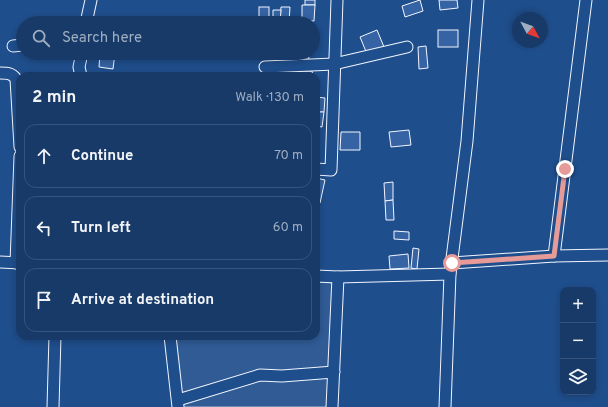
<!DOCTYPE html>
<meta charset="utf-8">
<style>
:root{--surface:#173a69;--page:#20416f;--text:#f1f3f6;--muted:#9eadc0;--line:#36547d}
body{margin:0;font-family:Overpass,sans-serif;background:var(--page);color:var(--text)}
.controls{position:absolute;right:12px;bottom:12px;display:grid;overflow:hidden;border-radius:8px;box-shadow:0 2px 6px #0003}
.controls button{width:36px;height:36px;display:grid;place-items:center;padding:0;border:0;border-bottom:1px solid var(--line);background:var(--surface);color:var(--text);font:20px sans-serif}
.compass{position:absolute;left:512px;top:12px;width:36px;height:36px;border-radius:50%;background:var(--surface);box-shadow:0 2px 6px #0003;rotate:131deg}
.stop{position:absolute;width:12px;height:12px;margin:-9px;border:3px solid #e69b98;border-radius:50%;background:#fff}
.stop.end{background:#e69b98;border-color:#fff;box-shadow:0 1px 4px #0008}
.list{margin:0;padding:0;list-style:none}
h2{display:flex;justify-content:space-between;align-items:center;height:52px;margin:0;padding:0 16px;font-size:17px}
h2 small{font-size:13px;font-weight:400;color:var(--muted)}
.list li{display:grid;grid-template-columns:26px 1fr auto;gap:12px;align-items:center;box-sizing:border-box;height:64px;margin:0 8px 8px;padding:0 8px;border:1px solid var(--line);border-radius:12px}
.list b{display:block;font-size:15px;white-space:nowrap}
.list em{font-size:13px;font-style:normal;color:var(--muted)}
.icon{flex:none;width:22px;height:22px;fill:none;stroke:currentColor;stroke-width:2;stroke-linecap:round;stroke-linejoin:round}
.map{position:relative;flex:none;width:608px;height:407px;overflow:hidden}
.search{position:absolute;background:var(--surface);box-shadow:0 2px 6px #0003;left:16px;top:16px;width:304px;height:44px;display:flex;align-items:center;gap:10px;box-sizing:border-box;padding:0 14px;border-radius:22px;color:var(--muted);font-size:15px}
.panel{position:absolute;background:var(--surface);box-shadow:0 2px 6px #0003;left:16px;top:72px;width:304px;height:268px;border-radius:12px}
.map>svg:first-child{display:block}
</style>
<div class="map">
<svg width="608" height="407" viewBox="0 0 608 407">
<rect width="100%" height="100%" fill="#1f4e8c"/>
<!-- built -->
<polygon fill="#305b95" stroke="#a8bbd7" points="316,282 335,283 330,407 181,407 173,336 316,336"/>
<!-- building -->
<g fill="#3563a3" stroke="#f2f6ff">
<rect x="305" y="0" width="10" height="5"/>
<polygon points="420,0 423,11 405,17 402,6"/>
<polygon points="439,0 457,0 458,8 440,10"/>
<polygon points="302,5 315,5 314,21 302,21"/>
<rect x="259" y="7" width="10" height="16"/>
<polygon points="281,7 290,7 289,23 280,23"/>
<polygon points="273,10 281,10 280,23 273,23"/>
<polygon points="377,30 384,47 367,54 360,37"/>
<rect x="438" y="30" width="20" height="17"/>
<polygon points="426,46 428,68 419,69 418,47"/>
<polygon points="100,53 115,53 113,69 99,67"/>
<polygon points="295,53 308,53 309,59 295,60"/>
<polygon points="298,71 312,71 313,76 298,76"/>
<polygon points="316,97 325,98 324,112 316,112"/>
<polygon points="316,112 324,112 322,127 316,126"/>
<polygon points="409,130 411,145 391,147 389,132"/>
<polygon points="341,132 360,132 360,150 340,150"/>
<polygon points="316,178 325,180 320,203 316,202"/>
<polygon points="393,182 393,200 385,201 384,183"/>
<polygon points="393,200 394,220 386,220 385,201"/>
<polygon points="394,231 409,232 409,240 394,239"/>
<polygon points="413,248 419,249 417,269 411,268"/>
<polygon points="408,254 409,268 390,269 389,256"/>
</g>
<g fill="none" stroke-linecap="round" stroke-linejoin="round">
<defs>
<g id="minor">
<polyline points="86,23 91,0"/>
<polyline points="13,46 23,45"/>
<polyline points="265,67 334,64 407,47"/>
<path d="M0,73C7,73 12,73 16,79L20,147"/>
<polyline points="81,76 79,67 82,53"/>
<polyline points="316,169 331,170 337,0"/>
<polyline points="554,256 586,0"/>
<polyline points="0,262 20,263"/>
<polyline points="16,263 20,156"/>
<polyline points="452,263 554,256 608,255"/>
<polyline points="316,276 338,277 450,274"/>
<polyline points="170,336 178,407"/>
<polyline points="178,400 260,375 282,376 334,372"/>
<polyline points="53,407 55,336"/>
<polyline points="332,407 338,277"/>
<polyline points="445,407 450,274 467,141 478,0"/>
</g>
</defs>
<!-- minor casing -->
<use href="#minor" stroke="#f2f6ff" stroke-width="13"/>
<!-- minor -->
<use href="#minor" stroke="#1f4e8c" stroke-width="11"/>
</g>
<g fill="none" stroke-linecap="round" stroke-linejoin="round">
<!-- route -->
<polyline stroke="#e69b98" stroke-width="5" points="452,263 554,256 565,169"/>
</g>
</svg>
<div class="controls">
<button>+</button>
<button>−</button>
<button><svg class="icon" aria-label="layers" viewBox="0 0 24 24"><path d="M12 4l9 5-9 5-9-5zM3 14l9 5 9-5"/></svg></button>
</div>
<svg class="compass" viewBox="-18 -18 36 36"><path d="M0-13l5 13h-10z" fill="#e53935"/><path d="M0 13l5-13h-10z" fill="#9eadc0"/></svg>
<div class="stop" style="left:452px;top:263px"></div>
<div class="stop end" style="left:565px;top:169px"></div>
<div class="search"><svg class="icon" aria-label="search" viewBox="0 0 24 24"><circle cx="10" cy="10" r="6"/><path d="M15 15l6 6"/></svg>Search here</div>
<section class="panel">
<h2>2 min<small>Walk · 130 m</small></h2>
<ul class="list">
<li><svg class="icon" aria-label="ahead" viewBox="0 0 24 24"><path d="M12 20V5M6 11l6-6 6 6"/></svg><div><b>Continue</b></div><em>70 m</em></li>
<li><svg class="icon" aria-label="left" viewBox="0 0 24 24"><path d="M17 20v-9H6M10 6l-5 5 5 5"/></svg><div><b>Turn left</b></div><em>60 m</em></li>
<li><svg class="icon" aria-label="arrive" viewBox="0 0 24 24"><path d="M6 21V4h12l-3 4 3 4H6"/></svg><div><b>Arrive at destination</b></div></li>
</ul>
</section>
</div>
